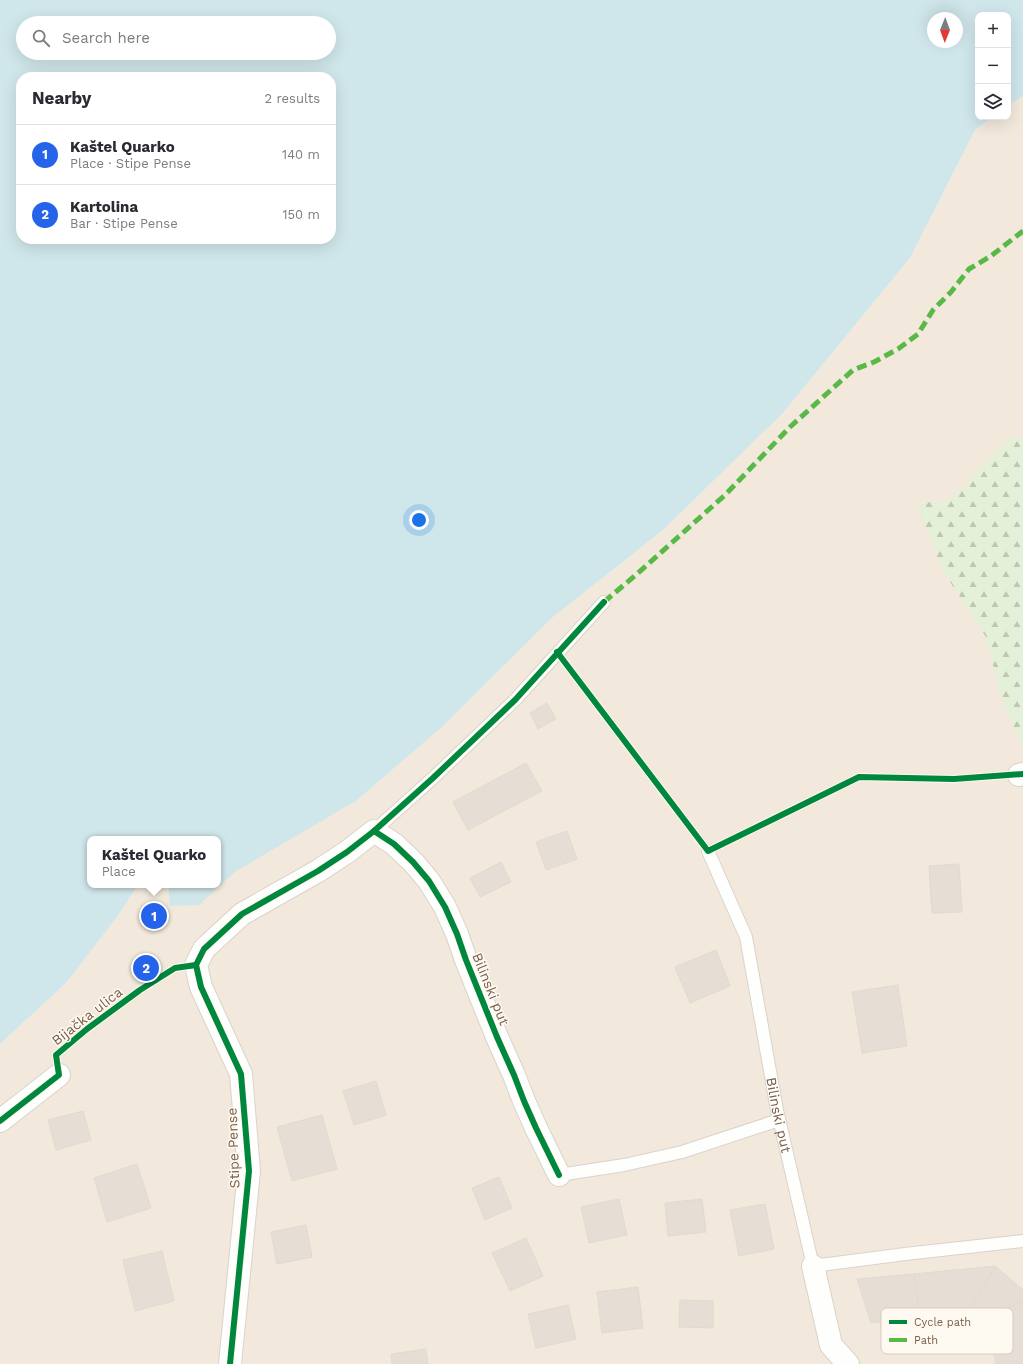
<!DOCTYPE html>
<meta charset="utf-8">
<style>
:root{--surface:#fff;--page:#f7f7f7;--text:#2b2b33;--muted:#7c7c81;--line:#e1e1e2;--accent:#2563eb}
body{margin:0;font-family:"Work Sans",sans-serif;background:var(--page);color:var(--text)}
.controls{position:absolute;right:12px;top:12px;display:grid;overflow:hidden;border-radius:8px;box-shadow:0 4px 16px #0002}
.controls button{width:36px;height:36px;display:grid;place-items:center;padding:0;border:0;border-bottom:1px solid var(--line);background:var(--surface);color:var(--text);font:20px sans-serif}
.compass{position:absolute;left:927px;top:12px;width:36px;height:36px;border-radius:50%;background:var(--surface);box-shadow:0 4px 16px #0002;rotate:181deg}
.you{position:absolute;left:419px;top:520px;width:14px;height:14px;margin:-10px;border:3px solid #fff;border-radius:50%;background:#1a73e8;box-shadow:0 0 0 6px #1a73e833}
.badge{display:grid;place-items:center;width:26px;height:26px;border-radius:50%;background:var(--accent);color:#fff;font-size:13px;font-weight:700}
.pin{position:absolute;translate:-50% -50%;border:2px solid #fff;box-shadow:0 1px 4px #0006}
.popup{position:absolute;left:87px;top:836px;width:134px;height:52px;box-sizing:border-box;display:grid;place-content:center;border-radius:8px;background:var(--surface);filter:drop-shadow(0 1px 3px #0005);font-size:13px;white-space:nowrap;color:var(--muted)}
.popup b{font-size:15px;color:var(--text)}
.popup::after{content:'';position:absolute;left:50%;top:100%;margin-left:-8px;border:8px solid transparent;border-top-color:var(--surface)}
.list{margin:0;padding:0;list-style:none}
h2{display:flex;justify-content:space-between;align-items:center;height:52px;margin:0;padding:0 16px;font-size:17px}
h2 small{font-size:13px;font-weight:400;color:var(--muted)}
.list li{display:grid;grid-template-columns:26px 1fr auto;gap:12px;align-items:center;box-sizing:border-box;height:60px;padding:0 16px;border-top:1px solid var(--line)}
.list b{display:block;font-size:15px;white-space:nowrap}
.list p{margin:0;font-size:13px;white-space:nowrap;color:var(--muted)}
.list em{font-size:13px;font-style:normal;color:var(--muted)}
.icon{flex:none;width:22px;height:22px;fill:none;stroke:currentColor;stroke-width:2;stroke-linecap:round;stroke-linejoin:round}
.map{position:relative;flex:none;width:1023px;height:1364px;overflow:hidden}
.search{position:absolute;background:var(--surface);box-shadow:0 4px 16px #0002;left:16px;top:16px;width:320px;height:44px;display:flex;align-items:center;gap:10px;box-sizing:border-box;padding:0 14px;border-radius:22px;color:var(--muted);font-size:15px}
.panel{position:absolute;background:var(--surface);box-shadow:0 4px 16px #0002;left:16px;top:72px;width:320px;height:172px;border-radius:16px}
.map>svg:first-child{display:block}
</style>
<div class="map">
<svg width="1023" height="1364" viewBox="0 0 1023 1364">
<defs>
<pattern id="forest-firs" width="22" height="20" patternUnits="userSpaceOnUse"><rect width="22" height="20" fill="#e5f0d9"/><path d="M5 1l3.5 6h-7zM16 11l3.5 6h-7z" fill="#bfc6b2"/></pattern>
</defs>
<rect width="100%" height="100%" fill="#f9f6ee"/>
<!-- residential -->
<polygon fill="#f2e9dc" points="1023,96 1023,1364 0,1364 0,1044 67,982 117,917 138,885 168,885 171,906 199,904 235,872 356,801 443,726 553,617 663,530 782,414 910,258 975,130 993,117 1008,117 1008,106"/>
<!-- forest -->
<polygon fill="url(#forest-firs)" points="1023,437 1023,748 1001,696 986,637 943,571 916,504 952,499 1008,440"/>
<!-- water -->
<path fill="#cfe6ea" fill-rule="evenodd" d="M0,0H1023V96L1008,106V15H978V117H993L975,130L910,258L782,414L663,530L553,617L443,726L356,801L235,872L199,905L170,906L168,885H218V839H90V885H138L117,917L67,982L0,1044ZM933,18H957V42H933ZM23,23H329V53H23ZM21,77H331V239H21Z"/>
<!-- building -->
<g fill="#e6ded5" stroke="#e2d9d0">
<polygon points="547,703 556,719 538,729 530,713"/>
<polygon points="526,763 542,791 468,830 453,802"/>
<polygon points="567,831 577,859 546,870 536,842"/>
<polygon points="501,862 511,882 480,897 470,878"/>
<polygon points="959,864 962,912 932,913 929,866"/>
<polygon points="716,950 730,986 690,1003 675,967"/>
<polygon points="898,985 907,1046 862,1053 852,992"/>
<polygon points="376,1081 386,1115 354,1125 343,1091"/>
<polygon points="83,1111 91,1140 56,1150 48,1120"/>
<polygon points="322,1115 337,1169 292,1181 277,1127"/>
<polygon points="137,1164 151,1208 107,1222 94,1178"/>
<polygon points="499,1177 512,1208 485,1220 472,1188"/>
<polygon points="619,1199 627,1235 589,1243 581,1207"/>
<polygon points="702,1199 706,1232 668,1236 665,1203"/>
<polygon points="765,1204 774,1249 739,1256 730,1210"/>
<polygon points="306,1225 312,1257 277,1264 271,1232"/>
<polygon points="526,1238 543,1276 510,1291 492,1253"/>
<polygon points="162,1251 174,1301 135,1311 123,1260"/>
<polygon points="995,1266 1023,1290 1023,1300 987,1320 970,1308"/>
<polygon points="995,1266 970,1308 920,1317 914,1274"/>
<polygon points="914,1274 920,1317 871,1323 857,1279"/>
<polygon points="638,1287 643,1328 602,1333 597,1292"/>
<polygon points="680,1300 713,1301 713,1328 679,1327"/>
<polygon points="1023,1300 1023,1364 996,1364 987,1320"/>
<polygon points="568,1305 576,1339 536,1348 528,1314"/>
<polygon points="426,1349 428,1364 392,1364 391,1354"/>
</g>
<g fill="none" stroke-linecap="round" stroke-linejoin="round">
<defs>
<g id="service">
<polyline points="374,831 433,778 515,700 604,602"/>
<path id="s1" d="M708,851L746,937L777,1110L813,1266L905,1254L1023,1241"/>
<polyline points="559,1175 624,1165 682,1152 779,1120"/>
</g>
<g id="minor">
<polyline points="1019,775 1023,774"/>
<polyline points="0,1121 59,1075"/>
<polyline points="813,1266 831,1345 848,1364"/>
<polyline points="230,1364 249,1171 241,1074 201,987 196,965 204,949 242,914 318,871 347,852 374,831 394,844 413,862 429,881 445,907 457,934 466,960 497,1037 514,1075 524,1101 536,1128 559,1175"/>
</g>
</defs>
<!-- service casing -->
<use href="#service" stroke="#d9d3cc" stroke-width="14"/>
<!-- minor casing -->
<use href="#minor" stroke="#d9d3cc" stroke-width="24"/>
<!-- path -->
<path stroke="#dcd6cf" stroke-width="2.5" stroke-dasharray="1 3" stroke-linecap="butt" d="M59,1052C95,1021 133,994 174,968"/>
<!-- service -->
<use href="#service" stroke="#fefefc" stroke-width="12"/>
<!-- minor -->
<use href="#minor" stroke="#fefefc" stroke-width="22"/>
<!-- quiet -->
<polyline stroke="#58b947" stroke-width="5" stroke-dasharray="10 5" stroke-linecap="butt" points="604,602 638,573 725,495 790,427 853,370 874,362 898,349 918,334 933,310 951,292 969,269 991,256 1023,231"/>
<defs>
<g id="cycleway">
<polyline points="557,652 708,851 859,777 954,779 1023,774"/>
<polyline points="374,831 394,844 413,862 429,881 445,907 457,934 466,960 497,1037 514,1075 524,1101 536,1128 559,1175"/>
<polyline points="196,965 204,949 242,914 318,871 347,852 374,831 433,778 515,700 604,602"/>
<polyline points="196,965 201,987 241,1074 249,1171 230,1364"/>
<polyline points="0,1121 59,1075 56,1055 87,1029 140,990 175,968 196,965"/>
</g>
</defs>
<!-- cycleway casing -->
<use href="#cycleway" stroke="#fffaf1" stroke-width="8"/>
<!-- cycleway -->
<use href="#cycleway" stroke="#00873e" stroke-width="6"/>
</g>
<g text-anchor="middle" stroke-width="3" stroke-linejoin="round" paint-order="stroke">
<!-- street labels -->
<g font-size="14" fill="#7a5f4b" stroke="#fffaf1">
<text transform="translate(491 989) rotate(68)" y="5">Bilinski put</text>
<text transform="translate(87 1016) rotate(-38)" y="5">Bijačka ulica</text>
<text dy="5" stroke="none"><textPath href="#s1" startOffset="275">Bilinski put</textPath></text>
<text transform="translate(233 1148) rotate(-92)" y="5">Stipe Pense</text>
</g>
</g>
<!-- legend -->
<rect x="881" y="1308" width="132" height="46" rx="6" fill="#fffaf1" stroke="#d7ccbf" stroke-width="1"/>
<rect x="889" y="1320" width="18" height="4" fill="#00873e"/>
<rect x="889" y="1338" width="18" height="4" fill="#58b947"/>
<g font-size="11" fill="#7a5f4b">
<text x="914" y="1326">Cycle path</text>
<text x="914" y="1344">Path</text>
</g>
</svg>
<div class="controls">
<button>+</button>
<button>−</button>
<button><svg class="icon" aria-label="layers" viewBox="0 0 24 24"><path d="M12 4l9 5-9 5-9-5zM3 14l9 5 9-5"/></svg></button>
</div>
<svg class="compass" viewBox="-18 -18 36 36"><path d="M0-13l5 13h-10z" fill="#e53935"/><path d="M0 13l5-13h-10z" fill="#7c7c81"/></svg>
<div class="you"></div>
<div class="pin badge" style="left:154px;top:916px">1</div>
<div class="popup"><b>Kaštel Quarko</b>Place</div>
<div class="pin badge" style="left:146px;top:968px">2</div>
<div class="search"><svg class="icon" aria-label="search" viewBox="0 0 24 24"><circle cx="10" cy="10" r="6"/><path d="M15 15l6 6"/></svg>Search here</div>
<section class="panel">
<h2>Nearby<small>2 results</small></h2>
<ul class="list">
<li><span class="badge">1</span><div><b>Kaštel Quarko</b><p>Place · Stipe Pense</p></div><em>140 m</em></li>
<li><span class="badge">2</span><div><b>Kartolina</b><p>Bar · Stipe Pense</p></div><em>150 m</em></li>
</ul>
</section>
</div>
